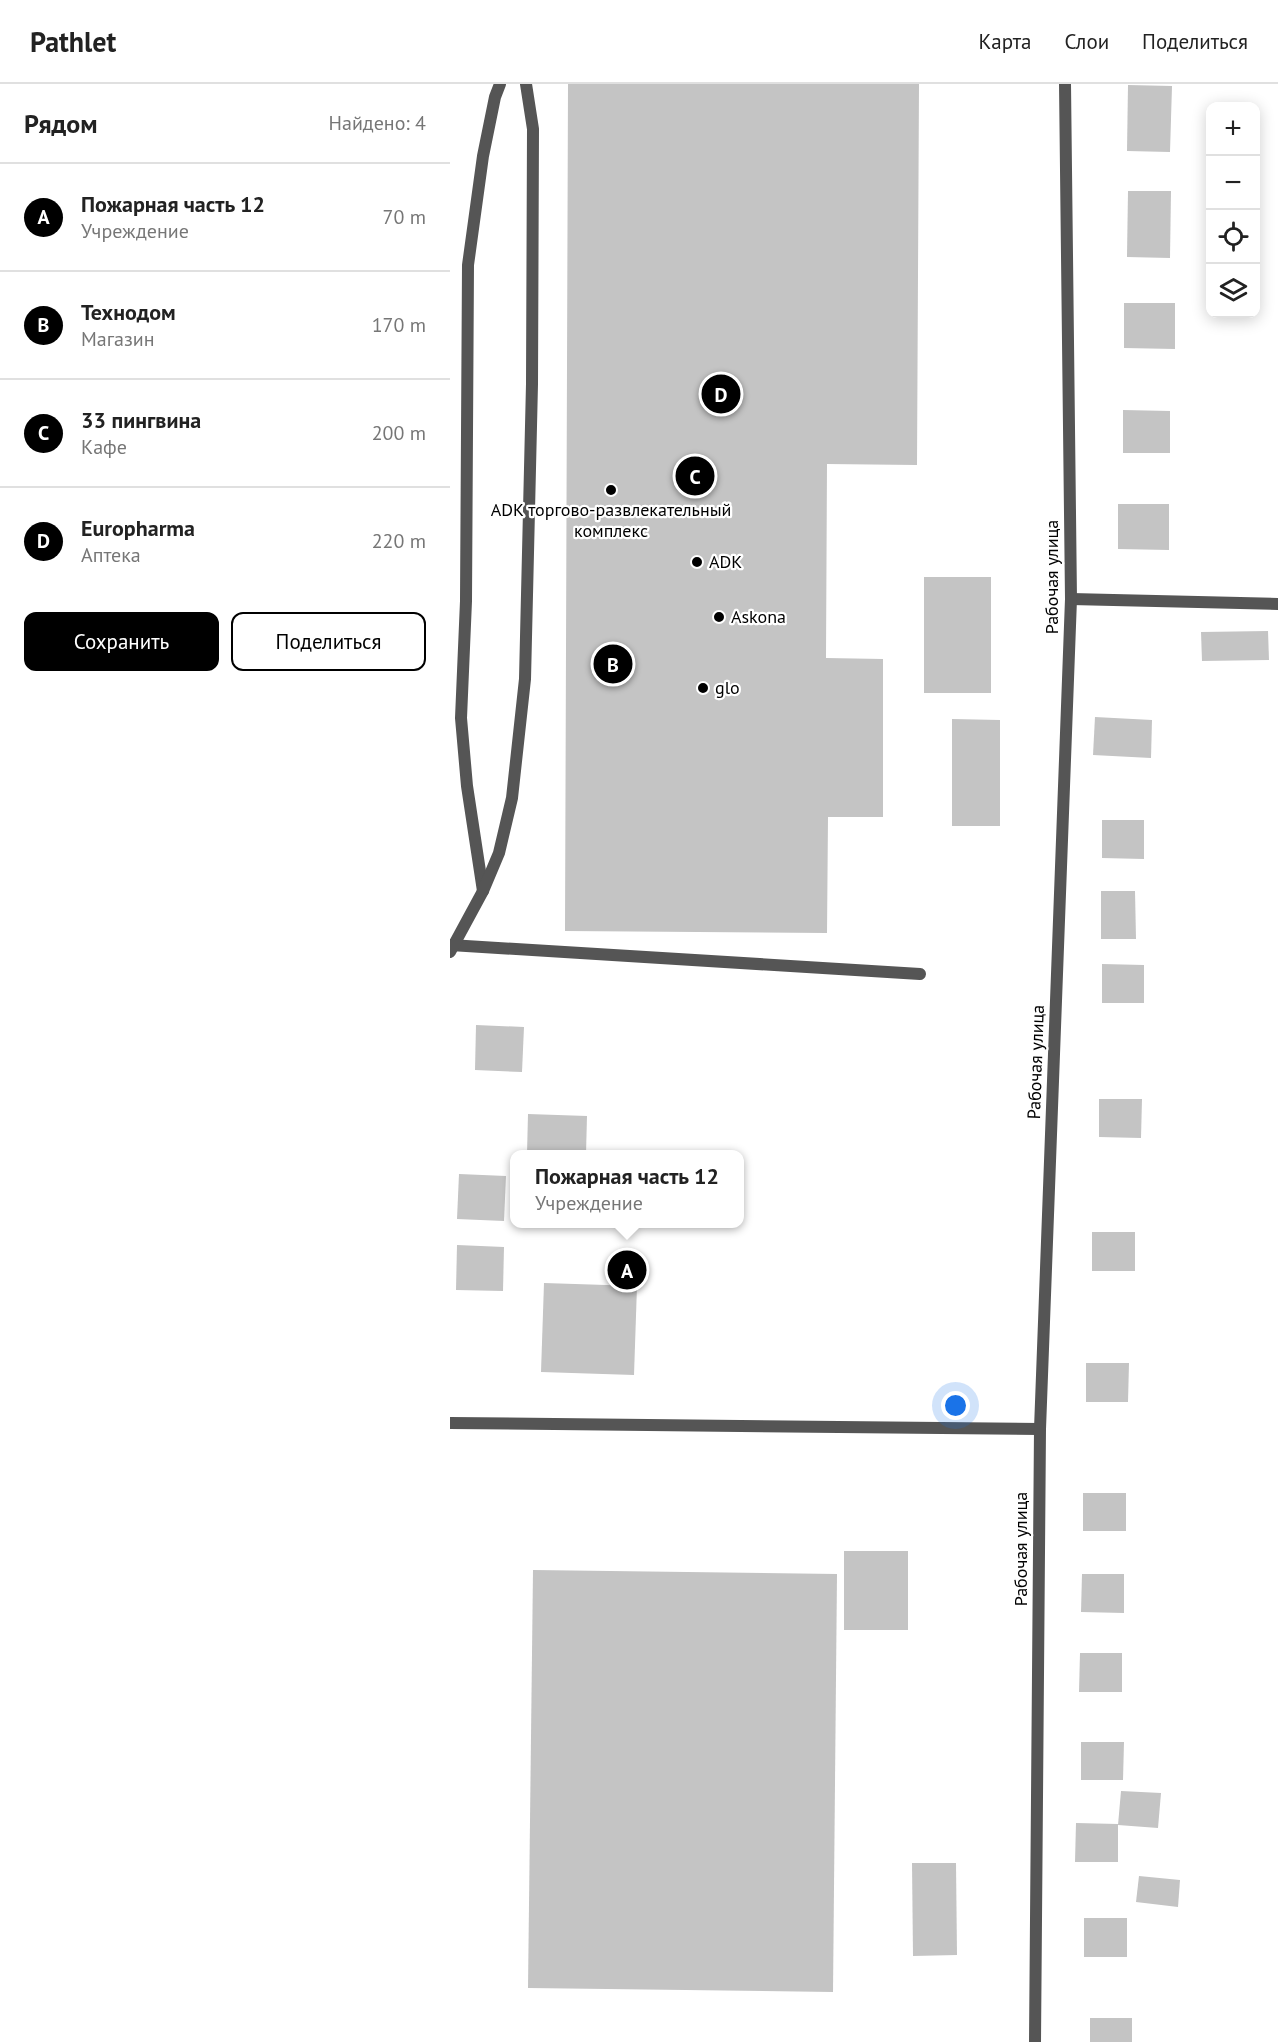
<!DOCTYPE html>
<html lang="ru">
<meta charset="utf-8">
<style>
:root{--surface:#fff;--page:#f2f2f2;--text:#222;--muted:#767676;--line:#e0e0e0;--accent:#000}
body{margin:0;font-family:"PT Sans",sans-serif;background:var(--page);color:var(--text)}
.controls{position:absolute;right:18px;top:18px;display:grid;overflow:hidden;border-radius:12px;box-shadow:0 3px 15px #0003}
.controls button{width:54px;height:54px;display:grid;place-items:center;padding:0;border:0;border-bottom:2px solid var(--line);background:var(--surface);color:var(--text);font:30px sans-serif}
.you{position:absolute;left:506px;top:1322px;width:21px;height:21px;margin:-15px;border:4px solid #fff;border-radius:50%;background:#1a73e8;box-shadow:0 0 0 9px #1a73e833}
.badge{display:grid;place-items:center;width:39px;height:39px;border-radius:50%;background:var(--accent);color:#fff;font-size:20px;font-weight:700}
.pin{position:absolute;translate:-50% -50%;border:3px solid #fff;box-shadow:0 2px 6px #0006}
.popup{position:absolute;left:60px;top:1066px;width:234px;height:78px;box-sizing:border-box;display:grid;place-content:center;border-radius:12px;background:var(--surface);filter:drop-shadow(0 2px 4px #0005);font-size:20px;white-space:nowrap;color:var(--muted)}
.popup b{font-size:22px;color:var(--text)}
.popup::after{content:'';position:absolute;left:50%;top:100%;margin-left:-12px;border:12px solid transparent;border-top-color:var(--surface)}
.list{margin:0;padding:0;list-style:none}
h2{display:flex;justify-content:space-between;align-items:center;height:78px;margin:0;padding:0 24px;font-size:26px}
h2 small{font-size:20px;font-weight:400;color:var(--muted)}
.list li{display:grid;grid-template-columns:39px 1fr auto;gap:18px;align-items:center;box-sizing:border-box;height:108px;padding:0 24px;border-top:2px solid var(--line)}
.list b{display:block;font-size:22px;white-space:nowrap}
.list p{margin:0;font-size:20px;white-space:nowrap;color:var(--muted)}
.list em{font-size:20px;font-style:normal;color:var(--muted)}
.actions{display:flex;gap:12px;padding:18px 24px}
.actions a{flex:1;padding:14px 0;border:2px solid var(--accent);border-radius:12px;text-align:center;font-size:21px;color:var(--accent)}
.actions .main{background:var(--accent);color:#fff}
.icon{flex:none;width:33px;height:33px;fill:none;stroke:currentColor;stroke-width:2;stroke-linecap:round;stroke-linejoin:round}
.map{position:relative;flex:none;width:828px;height:1958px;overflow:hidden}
header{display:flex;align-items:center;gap:36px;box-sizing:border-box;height:84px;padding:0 30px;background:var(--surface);border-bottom:2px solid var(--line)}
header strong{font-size:28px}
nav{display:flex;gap:33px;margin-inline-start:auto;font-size:21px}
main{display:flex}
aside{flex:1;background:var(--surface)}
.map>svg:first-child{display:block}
</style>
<header>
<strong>Pathlet</strong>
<nav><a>Карта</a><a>Слои</a><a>Поделиться</a></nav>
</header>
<main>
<aside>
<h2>Рядом<small>Найдено: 4</small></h2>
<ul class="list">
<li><span class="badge">A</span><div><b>Пожарная часть 12</b><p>Учреждение</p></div><em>70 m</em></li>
<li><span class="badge">B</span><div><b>Технодом</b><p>Магазин</p></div><em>170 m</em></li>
<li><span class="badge">C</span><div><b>33 пингвина</b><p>Кафе</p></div><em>200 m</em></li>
<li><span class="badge">D</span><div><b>Europharma</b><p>Аптека</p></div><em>220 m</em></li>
</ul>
<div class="actions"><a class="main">Сохранить</a><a>Поделиться</a></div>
</aside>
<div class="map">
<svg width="828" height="1958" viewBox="0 0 828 1958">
<rect width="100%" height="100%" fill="#fff"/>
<!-- building -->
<g fill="#c4c4c4">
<polygon points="118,0 469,0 467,381 377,380 376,574 433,575 433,733 378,733 377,849 115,847"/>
<polygon points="678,1 722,2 720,68 677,67"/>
<polygon points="678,107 721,107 720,174 677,173"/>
<polygon points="674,219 725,219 725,265 674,264"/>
<polygon points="673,326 720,327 720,369 673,369"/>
<polygon points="668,420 719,420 719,466 668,465"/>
<rect x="474" y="493" width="67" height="116"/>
<polygon points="818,547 819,576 752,577 751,548"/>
<polygon points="645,633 702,636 701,674 643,671"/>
<polygon points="502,635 550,636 550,742 502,742"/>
<polygon points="652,736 694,736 694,775 652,774"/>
<polygon points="651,807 685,807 686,855 651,855"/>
<polygon points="652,880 694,881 694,919 652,919"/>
<polygon points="26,941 74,943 72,988 25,986"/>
<polygon points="649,1015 692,1015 691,1054 649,1053"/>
<polygon points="78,1030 137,1032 136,1070 77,1070"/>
<polygon points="9,1090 56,1092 54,1137 7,1135"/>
<rect x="642" y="1148" width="43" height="39"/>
<polygon points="7,1161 54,1163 53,1207 6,1206"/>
<polygon points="94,1199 187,1202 184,1291 91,1288"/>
<polygon points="636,1279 679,1279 678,1318 636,1318"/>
<rect x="633" y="1409" width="43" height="38"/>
<rect x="394" y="1467" width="64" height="79"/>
<polygon points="83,1486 387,1490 383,1908 78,1904"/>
<polygon points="632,1490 674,1490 674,1529 631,1528"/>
<polygon points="630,1569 672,1569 672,1608 629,1608"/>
<polygon points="631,1658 674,1658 673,1696 631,1696"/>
<polygon points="671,1707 711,1709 708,1744 668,1741"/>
<polygon points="626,1739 668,1740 668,1778 625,1778"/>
<polygon points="462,1779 506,1779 507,1871 463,1872"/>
<polygon points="689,1792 730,1796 728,1823 686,1818"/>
<rect x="634" y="1834" width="43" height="39"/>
<rect x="640" y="1934" width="42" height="24"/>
</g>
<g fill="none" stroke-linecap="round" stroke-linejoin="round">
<!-- service -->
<g stroke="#555" stroke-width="12">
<polyline points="33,807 17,702 11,634 16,517 18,181 33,72 45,13 50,0"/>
<polyline points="0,861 470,890"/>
<polyline points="0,868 33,807 49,769 62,714 75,595 82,300 83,45 76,0"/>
<polyline points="0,1339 590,1345"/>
</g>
<!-- minor -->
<g stroke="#555" stroke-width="12">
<polyline points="621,515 828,520"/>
<polyline points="585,1958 590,1345 621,515 615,0"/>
</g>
</g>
<!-- markers -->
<g fill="#000" stroke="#fff" stroke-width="2">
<circle cx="161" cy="406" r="6"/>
<circle cx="247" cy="478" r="6"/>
<circle cx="269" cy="533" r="6"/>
<circle cx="253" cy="604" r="6"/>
</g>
<g text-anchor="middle" stroke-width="4.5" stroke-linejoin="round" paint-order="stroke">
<!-- poi labels -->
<g font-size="18" fill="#000" stroke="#fff" text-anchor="start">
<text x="161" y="432" text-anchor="middle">ADK торгово-развлекательный<tspan x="161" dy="21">комплекс</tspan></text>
<text x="259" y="484">ADK</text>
<text x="281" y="539">Askona</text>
<text x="265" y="610">glo</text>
</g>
<!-- street labels -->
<g font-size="18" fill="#000" stroke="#fff">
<text transform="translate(602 493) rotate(-90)" y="6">Рабочая улица</text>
<text transform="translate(586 978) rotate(-88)" y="6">Рабочая улица</text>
<text transform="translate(571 1465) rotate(-90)" y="6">Рабочая улица</text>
</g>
</g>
</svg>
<div class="controls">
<button>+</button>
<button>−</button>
<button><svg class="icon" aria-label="locate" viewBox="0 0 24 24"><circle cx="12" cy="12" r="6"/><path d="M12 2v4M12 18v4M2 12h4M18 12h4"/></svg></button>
<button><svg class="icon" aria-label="layers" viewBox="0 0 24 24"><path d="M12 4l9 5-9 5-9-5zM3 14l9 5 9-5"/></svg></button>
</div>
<div class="you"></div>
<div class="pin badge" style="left:177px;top:1186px">A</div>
<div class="popup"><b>Пожарная часть 12</b>Учреждение</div>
<div class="pin badge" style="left:163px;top:580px">B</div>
<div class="pin badge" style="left:245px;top:392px">C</div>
<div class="pin badge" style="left:271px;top:310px">D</div>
</div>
</main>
